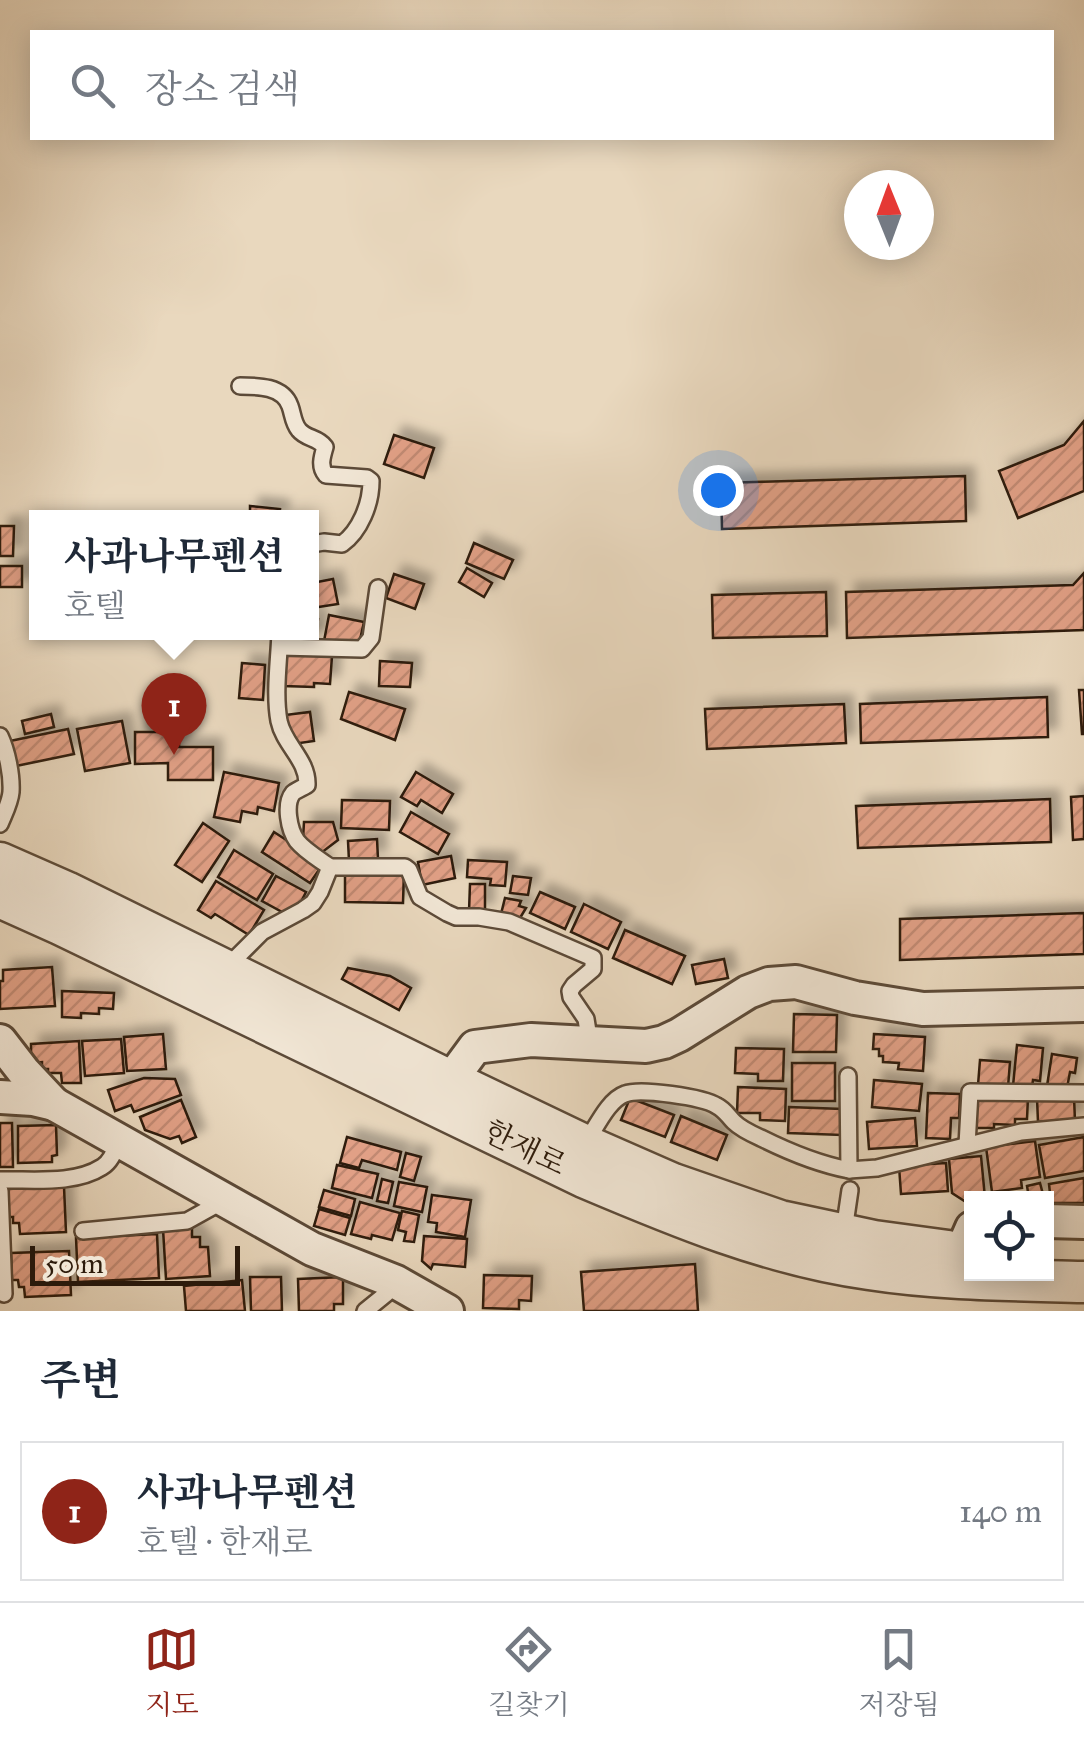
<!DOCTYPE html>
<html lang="ko">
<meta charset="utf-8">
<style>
:root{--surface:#fff;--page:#f2f2f3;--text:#1f2937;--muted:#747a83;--line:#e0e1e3;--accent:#8f2418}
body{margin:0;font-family:"IM FELL Great Primer","Noto Serif KR",serif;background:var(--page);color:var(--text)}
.controls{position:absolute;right:30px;bottom:30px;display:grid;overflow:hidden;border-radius:0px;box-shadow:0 5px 25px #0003}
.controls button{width:90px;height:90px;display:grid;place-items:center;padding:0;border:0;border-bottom:2px solid var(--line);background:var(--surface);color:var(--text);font:50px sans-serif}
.compass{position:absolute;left:844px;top:170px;width:90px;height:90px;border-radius:50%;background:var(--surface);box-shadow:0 5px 25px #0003;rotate:359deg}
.scale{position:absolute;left:30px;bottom:25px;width:210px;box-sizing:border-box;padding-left:10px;border:5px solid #2d1b0b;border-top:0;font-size:28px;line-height:35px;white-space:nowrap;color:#2d1b0b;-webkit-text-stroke:8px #f1e6d5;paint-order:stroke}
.you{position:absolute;left:718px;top:490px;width:35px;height:35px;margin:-25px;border:8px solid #fff;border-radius:50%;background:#1a73e8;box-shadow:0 0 0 15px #1a73e833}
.badge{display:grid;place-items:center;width:65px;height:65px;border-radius:50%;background:var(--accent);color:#fff;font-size:32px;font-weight:700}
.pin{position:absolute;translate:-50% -82px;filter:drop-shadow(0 2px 5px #0008)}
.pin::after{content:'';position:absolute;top:52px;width:35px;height:30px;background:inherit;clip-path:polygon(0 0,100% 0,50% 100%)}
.popup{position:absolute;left:29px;top:510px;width:290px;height:130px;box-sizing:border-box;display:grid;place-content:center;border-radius:0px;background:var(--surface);filter:drop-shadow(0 2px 8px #0005);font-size:32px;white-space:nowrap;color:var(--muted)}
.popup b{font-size:38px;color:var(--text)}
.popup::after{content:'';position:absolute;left:50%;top:100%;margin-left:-20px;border:20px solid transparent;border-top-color:var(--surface)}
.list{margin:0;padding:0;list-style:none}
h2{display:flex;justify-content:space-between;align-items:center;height:130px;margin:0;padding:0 40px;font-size:42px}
h2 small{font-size:32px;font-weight:400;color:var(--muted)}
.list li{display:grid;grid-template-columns:65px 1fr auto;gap:30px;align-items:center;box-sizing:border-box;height:140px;margin:0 20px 20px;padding:0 20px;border:2px solid var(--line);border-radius:0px}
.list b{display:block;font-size:38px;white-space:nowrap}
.list p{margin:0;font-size:32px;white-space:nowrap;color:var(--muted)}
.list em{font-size:32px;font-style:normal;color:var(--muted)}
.icon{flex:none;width:55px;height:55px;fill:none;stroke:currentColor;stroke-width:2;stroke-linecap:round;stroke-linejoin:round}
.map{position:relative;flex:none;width:1084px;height:1311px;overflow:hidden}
.search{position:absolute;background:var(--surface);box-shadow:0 5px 25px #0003;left:30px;right:30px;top:30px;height:110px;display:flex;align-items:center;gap:25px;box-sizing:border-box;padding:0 35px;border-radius:0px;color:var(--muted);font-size:38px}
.sheet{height:290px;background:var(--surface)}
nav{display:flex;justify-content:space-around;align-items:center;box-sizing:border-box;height:140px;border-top:2px solid var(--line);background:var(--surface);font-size:28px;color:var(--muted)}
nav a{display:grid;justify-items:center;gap:5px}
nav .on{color:var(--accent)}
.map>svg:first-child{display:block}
</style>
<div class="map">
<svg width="1084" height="1311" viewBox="0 0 1084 1311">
<defs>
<pattern id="building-hatch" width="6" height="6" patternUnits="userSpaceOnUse" patternTransform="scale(2.5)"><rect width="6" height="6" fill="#e1a086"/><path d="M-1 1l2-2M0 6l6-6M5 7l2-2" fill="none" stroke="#c18972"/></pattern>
<filter id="shadow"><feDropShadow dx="9" dy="-9" stdDeviation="5" flood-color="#0004"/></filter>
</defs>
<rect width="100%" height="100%" fill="#e9d8be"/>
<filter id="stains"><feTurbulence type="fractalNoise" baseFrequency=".002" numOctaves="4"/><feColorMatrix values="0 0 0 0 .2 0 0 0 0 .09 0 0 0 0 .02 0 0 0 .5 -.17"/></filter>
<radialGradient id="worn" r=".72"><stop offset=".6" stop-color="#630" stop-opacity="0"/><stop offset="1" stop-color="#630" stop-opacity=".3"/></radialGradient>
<!-- building -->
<g fill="url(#building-hatch)" stroke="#2d1b0b" stroke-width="2.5" filter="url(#shadow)">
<polygon points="1084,421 1084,491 1018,518 999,471 1064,445"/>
<polygon points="394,435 434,448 424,478 384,464"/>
<polygon points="965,476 966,521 722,529 721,483"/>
<polygon points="250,506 280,509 279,518 250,518"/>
<polygon points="0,526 14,526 13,556 0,556"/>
<polygon points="474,543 513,560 504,579 466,563"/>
<rect x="0" y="566" width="22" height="21"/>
<polygon points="467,568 492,583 484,597 459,582"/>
<polygon points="1084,573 1084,630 847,638 846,592 1073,585"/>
<polygon points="394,574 424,584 415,609 386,598"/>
<polygon points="333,579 338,604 312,608 312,583"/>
<polygon points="826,592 827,636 713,638 712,595"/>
<polygon points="329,615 364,622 359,644 324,641"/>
<polygon points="312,618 318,619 316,639 301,637 300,644 284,643 285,632 312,632"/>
<polygon points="285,654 332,656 330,684 314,683 314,687 283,686"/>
<polygon points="380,661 412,663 410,687 379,686"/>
<polygon points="242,663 265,665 263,700 239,698"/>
<polygon points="1079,690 1084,690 1084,734 1082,734"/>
<polygon points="349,692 405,709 395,740 341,719"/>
<polygon points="1047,697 1048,737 861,743 860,704"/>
<polygon points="844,704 846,743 707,749 705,709"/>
<polygon points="310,712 314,741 293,744 289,738 285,715"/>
<polygon points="51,714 54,727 25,734 22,721"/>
<polygon points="122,721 130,763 85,771 77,729"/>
<polygon points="68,729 74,754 16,766 10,741"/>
<polygon points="135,732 179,732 179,747 213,747 213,780 168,780 168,763 135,764"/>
<polygon points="224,772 279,783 274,811 258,807 257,814 242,811 240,822 214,817"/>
<polygon points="416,772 453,794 442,813 421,800 417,806 401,797"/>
<polygon points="1084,796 1084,839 1073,840 1071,797"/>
<polygon points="1050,799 1051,842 858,848 856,806"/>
<polygon points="342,800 390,801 389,830 341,828"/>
<polygon points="411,812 449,834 438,854 400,832"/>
<polygon points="304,822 333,822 338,840 321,853 303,839"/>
<polygon points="203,823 229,841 202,882 175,865"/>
<polygon points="274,832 323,864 310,883 262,852"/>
<polygon points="377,839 378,859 349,861 348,841"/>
<polygon points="234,850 273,874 257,900 218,877"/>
<polygon points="451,856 455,878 422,885 418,862"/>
<polygon points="468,860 507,862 505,886 490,885 491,879 467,877"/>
<polygon points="345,870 404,871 403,903 345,902"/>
<polygon points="276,876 306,892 300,904 284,913 262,901"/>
<polygon points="513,876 531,878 528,895 510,893"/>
<polygon points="216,881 264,910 249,935 215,914 211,918 198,910"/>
<polygon points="470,884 485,884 485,912 469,912"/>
<polygon points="540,892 575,907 565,929 530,913"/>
<polygon points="505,898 521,901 519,906 526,908 520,918 501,914"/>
<polygon points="584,904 621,922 608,949 571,932"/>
<polygon points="1084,913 1084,954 900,960 900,919"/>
<polygon points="625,930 685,956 672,984 613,958"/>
<polygon points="724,959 728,978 696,984 692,965"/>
<polygon points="52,967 55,1006 0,1009 0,981 3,981 3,970"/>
<polygon points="348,968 390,976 411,988 399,1010 342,979"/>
<polygon points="62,991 114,993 113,1009 99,1008 99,1014 81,1013 81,1018 62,1017"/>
<polygon points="794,1014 837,1015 836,1052 793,1052"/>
<polygon points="163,1034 166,1069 127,1071 124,1037"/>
<polygon points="874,1034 925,1037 923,1071 898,1069 899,1063 883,1062 883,1056 879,1056 879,1049 873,1049"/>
<polygon points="121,1039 124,1073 85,1076 82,1041"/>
<polygon points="79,1041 81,1083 62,1083 61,1073 48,1073 48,1069 42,1069 42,1062 31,1063 31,1044"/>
<polygon points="1017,1045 1043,1048 1040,1081 1033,1080 1032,1088 1013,1086"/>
<polygon points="736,1048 784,1049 783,1081 758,1081 758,1074 735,1073"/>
<polygon points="1052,1054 1077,1058 1075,1073 1070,1072 1067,1088 1047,1086"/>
<polygon points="980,1060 1010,1062 1008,1087 978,1085"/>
<rect x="792" y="1063" width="43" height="38"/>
<polygon points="144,1078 175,1079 181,1095 134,1112 131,1105 115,1111 108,1090"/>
<polygon points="874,1080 922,1084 919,1111 872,1107"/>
<polygon points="738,1087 786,1089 785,1121 760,1120 760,1113 737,1113"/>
<polygon points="928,1093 960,1094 959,1118 951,1118 950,1139 926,1138"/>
<polygon points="976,1094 1028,1097 1027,1119 1015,1119 1015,1125 994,1124 994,1128 974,1128"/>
<polygon points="1074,1097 1075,1121 1038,1122 1037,1098"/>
<polygon points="630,1098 674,1115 665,1137 621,1120"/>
<polygon points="181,1100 196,1137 182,1143 179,1136 170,1139 145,1130 140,1117"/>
<polygon points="789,1107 842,1109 842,1135 788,1133"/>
<polygon points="681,1116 727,1135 717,1160 671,1142"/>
<polygon points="915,1118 917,1146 869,1149 867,1122"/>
<polygon points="0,1123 12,1123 13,1167 0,1167"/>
<polygon points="56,1125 57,1155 52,1156 52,1162 18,1163 18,1126"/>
<polygon points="347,1137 401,1152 397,1170 362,1160 359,1168 340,1163"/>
<polygon points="1084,1137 1084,1171 1045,1178 1039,1145"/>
<polygon points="1035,1141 1040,1177 1021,1180 1022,1188 992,1192 986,1147"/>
<polygon points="406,1153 421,1157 414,1181 400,1177"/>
<polygon points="981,1156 985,1198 972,1198 972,1206 952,1193 949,1159"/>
<polygon points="946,1163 948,1191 901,1194 899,1166"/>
<polygon points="337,1165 378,1174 372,1198 332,1188"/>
<polygon points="1084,1178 1084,1203 1051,1203 1049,1184"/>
<polygon points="382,1179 393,1182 388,1203 377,1201"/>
<polygon points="399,1182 427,1187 422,1212 394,1206"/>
<polygon points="1040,1183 1044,1198 1029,1198 1027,1186"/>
<polygon points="64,1187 66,1232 20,1234 19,1223 13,1223 13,1217 6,1217 6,1189"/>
<polygon points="324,1190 355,1199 351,1216 319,1207"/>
<polygon points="432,1195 471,1200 465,1237 436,1232 437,1223 428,1222"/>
<polygon points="360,1202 400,1213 392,1240 372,1235 371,1239 351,1234"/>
<polygon points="319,1209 350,1218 345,1235 314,1226"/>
<polygon points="402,1211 419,1215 414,1242 404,1241 406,1232 398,1230"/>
<polygon points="192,1227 192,1237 200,1237 200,1247 208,1247 210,1276 166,1279 163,1229"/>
<polygon points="157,1234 159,1278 78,1282 76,1238"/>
<polygon points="424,1236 467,1239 465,1267 433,1264 431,1269 422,1261"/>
<polygon points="69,1251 71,1295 25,1297 24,1287 19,1287 18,1280 12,1280 11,1253"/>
<polygon points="695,1264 698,1311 584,1311 581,1272"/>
<polygon points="484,1275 532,1276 531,1301 519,1300 519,1309 483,1308"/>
<polygon points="250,1277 281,1277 282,1311 251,1311"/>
<polygon points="343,1277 343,1304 334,1304 334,1311 299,1311 298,1279"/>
<polygon points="242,1280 245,1311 186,1311 184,1286"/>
</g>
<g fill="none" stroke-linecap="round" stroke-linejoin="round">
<defs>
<g id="service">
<path d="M240,386C258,386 283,386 290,406C293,414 293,423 299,430C306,439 318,437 325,447C322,457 319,467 326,475L367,478L371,481C371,504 360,531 342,544L324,542L312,544"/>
<path d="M280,632C279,661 274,693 279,721C284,745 308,760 307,785C304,787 295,791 293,793C284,804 289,830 297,841C305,851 319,859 330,867"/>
<polyline points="280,647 362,649 371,638 378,588"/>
<path d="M0,736C7,751 12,775 11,792C10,803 4,814 0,824"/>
<polyline points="227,967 262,932 303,910 313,903 320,892 330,867 405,867 409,870 420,897 447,913 456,917 479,917 509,922 593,958 593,969 574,985 570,991 571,997 586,1019 590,1044"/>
<polyline points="848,1076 849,1170 877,1168 1021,1132 1084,1126"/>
<path d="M586,1142C596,1128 608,1100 625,1094C640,1088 703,1097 717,1106C725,1110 728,1116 734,1122C741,1129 752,1134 761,1138C789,1152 818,1164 849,1170"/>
<polyline points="967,1145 970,1092 1084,1093"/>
<path d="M0,1180C31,1179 74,1185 102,1167C111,1162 115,1150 119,1141"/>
<polyline points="0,1191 4,1294"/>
<polyline points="83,1231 187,1221 223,1201"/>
<polyline points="844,1231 850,1190"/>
<polyline points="365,1311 386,1294 396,1282"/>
</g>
<g id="minor">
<polyline points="0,1041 24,1072 54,1104"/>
<polyline points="450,1081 475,1047 531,1040 646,1046 664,1042 679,1035 748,992 769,984 796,982 855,998 923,1009 1084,1005"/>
<polyline points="0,1097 33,1099 54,1104 312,1249 396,1282 447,1311"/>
<polyline points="1046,1221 1084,1222"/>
<polyline points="961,1253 972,1228"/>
</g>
<g id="tertiary">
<polyline points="0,863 66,892 450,1081 584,1145 673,1184 780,1221 874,1241 948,1251"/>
<path d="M0,897L60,924L584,1177C676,1216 769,1255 869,1269C940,1280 1012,1280 1084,1282"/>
</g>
</defs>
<!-- service casing -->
<use href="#service" stroke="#5c4a38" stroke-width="20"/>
<!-- minor casing -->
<use href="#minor" stroke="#5c4a38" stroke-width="38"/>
<!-- tertiary casing -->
<use href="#tertiary" stroke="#5c4a38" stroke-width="45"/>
<!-- service -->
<use href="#service" stroke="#f1e6d5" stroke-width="15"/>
<!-- minor -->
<use href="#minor" stroke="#f1e6d5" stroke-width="32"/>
<!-- tertiary -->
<use href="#tertiary" stroke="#f1e6d5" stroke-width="40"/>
</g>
<g text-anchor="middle" stroke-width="9" stroke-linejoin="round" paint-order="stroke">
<!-- street labels -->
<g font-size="30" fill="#2d1b0b" stroke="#f1e6d5">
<text transform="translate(525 1148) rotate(26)" y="10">한재로</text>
</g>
</g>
<rect width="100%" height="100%" filter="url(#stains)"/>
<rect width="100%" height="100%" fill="url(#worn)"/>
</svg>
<div class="controls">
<button><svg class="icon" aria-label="locate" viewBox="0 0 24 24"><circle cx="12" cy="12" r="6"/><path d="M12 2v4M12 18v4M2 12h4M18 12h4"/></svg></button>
</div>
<svg class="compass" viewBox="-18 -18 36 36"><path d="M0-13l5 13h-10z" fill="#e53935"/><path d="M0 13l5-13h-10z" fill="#747a83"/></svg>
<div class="scale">50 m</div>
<div class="you"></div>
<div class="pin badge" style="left:174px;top:755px">1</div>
<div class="popup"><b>사과나무펜션</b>호텔</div>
<div class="search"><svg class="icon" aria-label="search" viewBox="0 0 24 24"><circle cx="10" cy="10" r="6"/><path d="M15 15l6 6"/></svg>장소 검색</div>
</div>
<section class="sheet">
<h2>주변<small></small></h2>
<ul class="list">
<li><span class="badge">1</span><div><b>사과나무펜션</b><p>호텔 · 한재로</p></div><em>140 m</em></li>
</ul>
</section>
<nav>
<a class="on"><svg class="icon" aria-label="map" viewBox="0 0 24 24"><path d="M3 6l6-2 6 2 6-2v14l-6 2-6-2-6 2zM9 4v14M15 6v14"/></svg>지도</a>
<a><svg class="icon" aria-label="directions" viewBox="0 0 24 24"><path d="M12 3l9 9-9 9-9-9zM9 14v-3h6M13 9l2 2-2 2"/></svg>길찾기</a>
<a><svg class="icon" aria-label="saved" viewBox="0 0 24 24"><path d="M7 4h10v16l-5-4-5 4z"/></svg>저장됨</a>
</nav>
